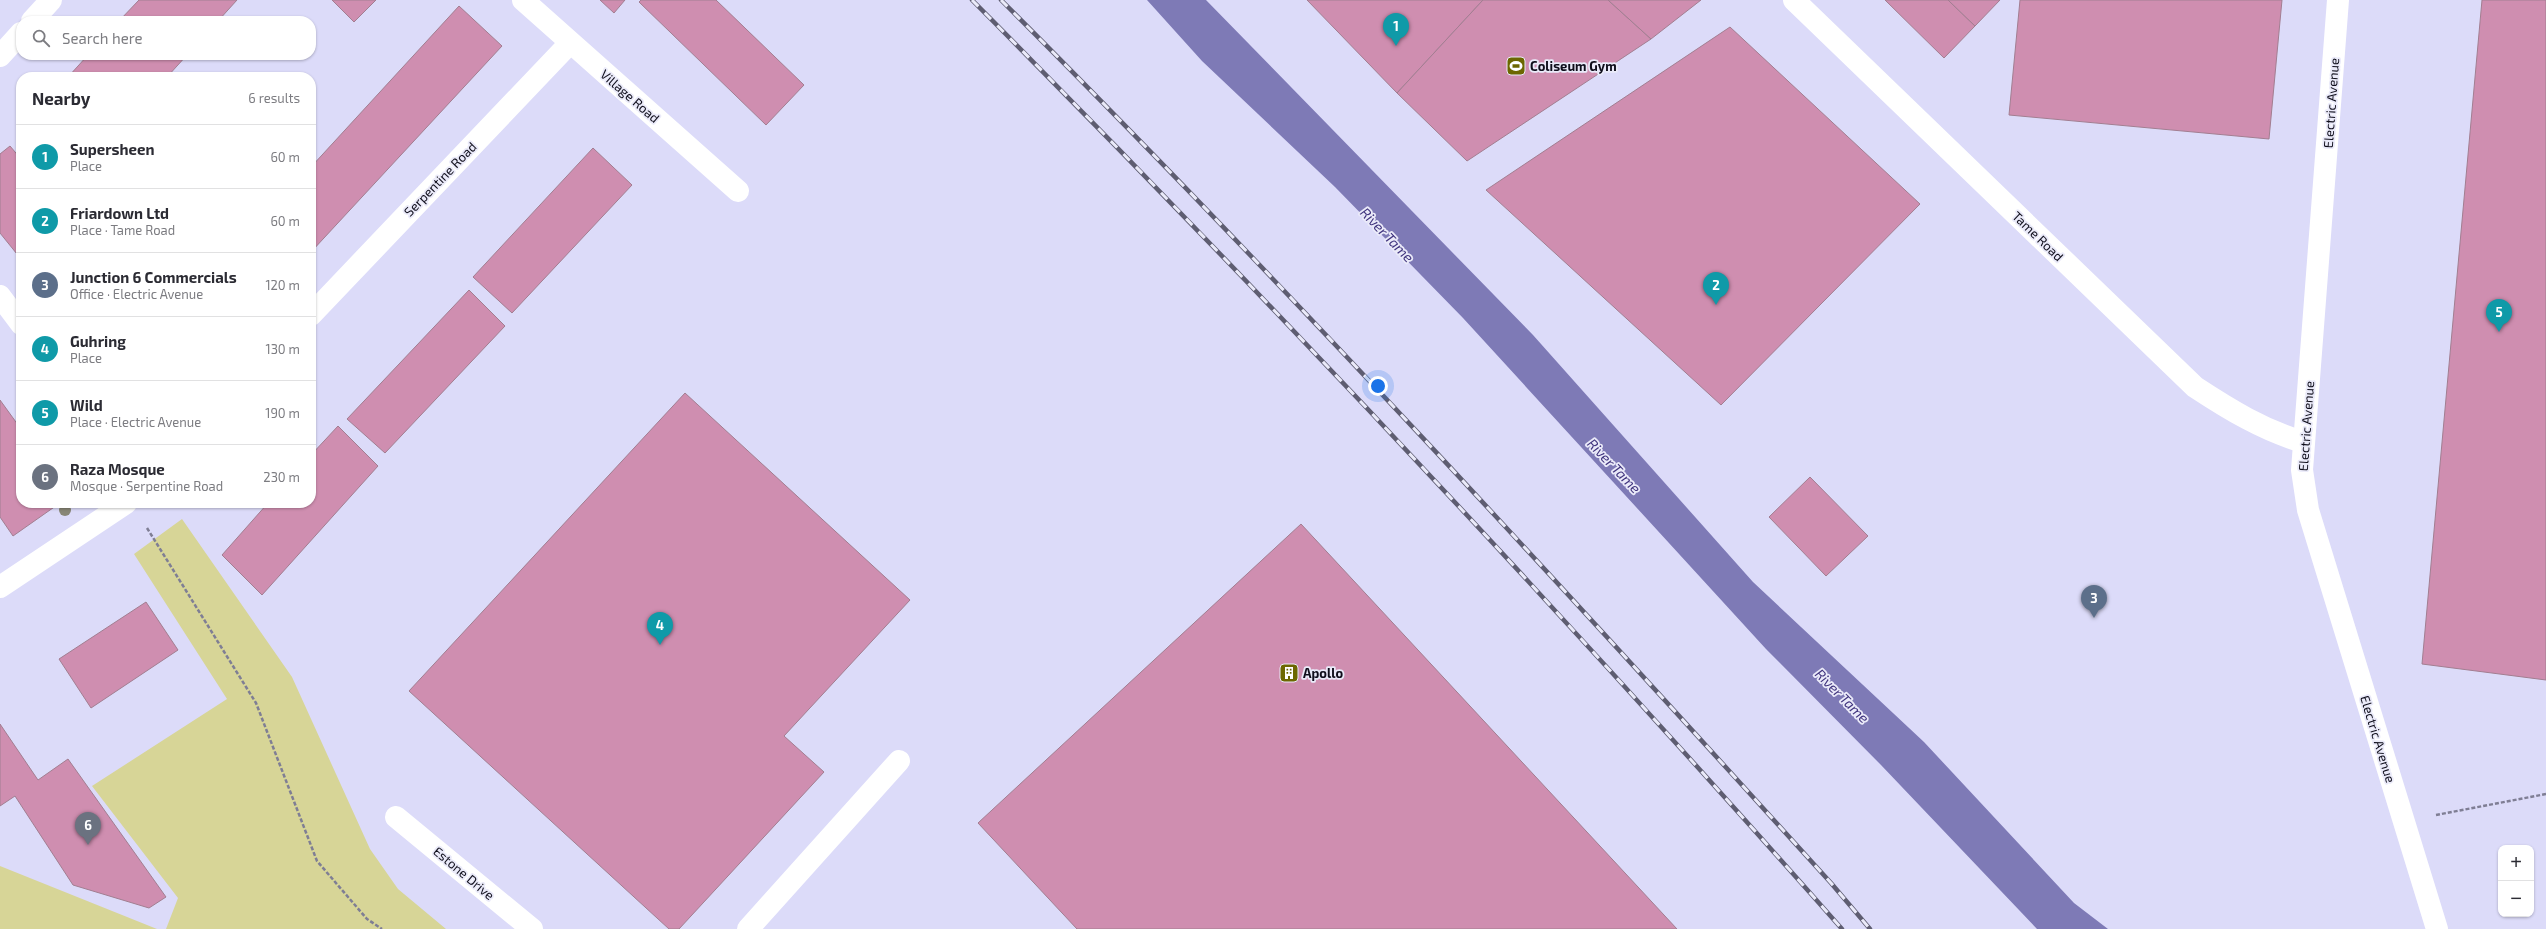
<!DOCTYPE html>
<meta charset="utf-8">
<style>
:root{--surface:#fff;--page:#f7f7f7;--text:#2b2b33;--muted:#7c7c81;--line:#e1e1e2;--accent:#6c6700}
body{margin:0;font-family:"Exo 2",sans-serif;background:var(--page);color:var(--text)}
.controls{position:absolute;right:12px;bottom:12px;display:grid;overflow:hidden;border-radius:8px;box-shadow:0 1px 3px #0004}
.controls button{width:36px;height:36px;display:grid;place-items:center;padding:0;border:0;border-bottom:1px solid var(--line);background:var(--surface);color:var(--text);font:20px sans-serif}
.you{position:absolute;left:1378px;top:386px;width:14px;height:14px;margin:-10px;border:3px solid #fff;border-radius:50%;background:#1a73e8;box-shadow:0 0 0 6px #1a73e833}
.badge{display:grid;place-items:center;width:26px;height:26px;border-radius:50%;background:var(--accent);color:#fff;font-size:13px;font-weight:700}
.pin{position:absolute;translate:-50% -33px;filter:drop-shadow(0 1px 2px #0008)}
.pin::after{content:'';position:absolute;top:21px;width:14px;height:12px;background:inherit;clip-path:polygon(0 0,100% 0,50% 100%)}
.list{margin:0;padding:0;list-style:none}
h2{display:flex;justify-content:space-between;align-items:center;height:52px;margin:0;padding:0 16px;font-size:17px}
h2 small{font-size:13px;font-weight:400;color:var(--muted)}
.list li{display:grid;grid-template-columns:26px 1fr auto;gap:12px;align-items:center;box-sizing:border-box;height:64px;padding:0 16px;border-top:1px solid var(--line)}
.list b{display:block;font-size:15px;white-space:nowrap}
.list p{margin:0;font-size:13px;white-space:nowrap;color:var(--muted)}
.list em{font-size:13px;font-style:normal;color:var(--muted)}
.icon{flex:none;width:22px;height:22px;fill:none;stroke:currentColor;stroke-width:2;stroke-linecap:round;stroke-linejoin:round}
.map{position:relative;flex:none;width:2546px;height:929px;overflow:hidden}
.search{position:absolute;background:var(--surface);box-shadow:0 1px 3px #0004;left:16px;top:16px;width:300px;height:44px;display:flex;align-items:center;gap:10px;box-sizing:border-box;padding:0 14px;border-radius:16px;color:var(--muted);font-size:15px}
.panel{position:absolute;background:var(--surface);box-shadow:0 1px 3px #0004;left:16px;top:72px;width:300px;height:436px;border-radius:16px}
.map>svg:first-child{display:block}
</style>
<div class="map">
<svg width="2546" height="929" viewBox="0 0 2546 929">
<rect width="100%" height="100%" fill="#dcdbf9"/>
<!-- green -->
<g fill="#d7d597">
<polygon points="182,519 292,677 370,849 398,889 446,929 166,929 178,898 92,786 227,699 134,554"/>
<polygon points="0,866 157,929 0,929"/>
</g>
<!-- water -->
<polygon fill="#7e7ab6" points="1147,0 1206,0 1533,335 1753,582 1924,742 2074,903 2108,929 2037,929 1881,765 1766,649 1463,318 1335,187 1202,61"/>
<!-- building -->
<g fill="#cf8eb0" stroke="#a27e91">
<polygon points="139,0 237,0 218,21 119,21"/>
<polygon points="332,0 376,0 354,22"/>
<polygon points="600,0 625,0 614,13"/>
<polygon points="641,0 716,0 804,85 766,125 639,2"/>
<polygon points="1307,0 1483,0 1397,93"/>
<polygon points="1483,0 1608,0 1651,39 1467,161 1397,93"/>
<polygon points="1608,0 1701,0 1651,39"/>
<polygon points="1885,0 1948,0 1975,26 1944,58"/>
<polygon points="1948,0 2000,0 1975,26"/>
<polygon points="2020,0 2282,0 2269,139 2009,115"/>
<polygon points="2482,0 2546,0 2546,680 2422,664"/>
<polygon points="459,6 502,46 311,252 311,167"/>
<polygon points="1730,27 1920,204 1721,405 1486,190"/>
<polygon points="88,55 187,55 167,77 68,77"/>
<polygon points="10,146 21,159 21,259 0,233 0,154"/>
<polygon points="593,148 632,185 512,313 473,277"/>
<polygon points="469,290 505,326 385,453 347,419"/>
<polygon points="685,393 910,600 784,736 824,772 679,929 669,929 409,691"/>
<polygon points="0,400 21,429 21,503 60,503 13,536 0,517"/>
<polygon points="338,426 378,466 262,595 222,555 268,503 311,503 311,455"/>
<polygon points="1810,477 1868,536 1826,576 1769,517"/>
<polygon points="1301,524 1677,929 1077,929 978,823"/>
<polygon points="146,602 178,650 91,708 59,659"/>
<polygon points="0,724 38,780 68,759 166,897 149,908 73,885 15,796 0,806"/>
</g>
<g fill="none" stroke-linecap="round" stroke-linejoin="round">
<!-- path -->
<g stroke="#7f7e94" stroke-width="2.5" stroke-dasharray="4 2" stroke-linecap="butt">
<polyline points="147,528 256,703 317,861 367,919 382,929"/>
<polyline points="2436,815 2546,794"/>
</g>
<!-- service -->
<g stroke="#fff" stroke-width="22">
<polyline points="396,817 532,929"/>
<polyline points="748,929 899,761"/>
</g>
<!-- minor -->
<g stroke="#fff" stroke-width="22">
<polyline points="523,0 738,191"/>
<path d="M1794,0L2195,387C2230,410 2263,430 2303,442"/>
<polyline points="2338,0 2302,470 2308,510 2437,929"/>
<polyline points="32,21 51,0"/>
<polyline points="0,56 21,33"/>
<polyline points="0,296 21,324"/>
<polyline points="311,315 570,43"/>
<polyline points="0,587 126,503"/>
</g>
<defs>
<g id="rail">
<path d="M972,0C1271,301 1561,611 1842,929"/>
<path d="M1001,0C1287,286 1560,584 1831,883L1870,929"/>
</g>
</defs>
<!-- rail casing -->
<use href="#rail" stroke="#5e5d71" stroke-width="4.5"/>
<!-- rail -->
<use href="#rail" stroke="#eaeaf9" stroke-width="3" stroke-dasharray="9" stroke-linecap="butt"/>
</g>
<!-- trees -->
<circle fill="#888676" cx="65" cy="510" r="6"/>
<!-- icons -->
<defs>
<symbol id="stadium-square" viewBox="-11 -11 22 22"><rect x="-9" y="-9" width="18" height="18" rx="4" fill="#6c6700" stroke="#eaeaf9"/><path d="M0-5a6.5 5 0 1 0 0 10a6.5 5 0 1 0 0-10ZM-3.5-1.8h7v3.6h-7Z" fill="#fff"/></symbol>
<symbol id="building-square" viewBox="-11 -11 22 22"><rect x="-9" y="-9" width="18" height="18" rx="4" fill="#6c6700" stroke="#eaeaf9"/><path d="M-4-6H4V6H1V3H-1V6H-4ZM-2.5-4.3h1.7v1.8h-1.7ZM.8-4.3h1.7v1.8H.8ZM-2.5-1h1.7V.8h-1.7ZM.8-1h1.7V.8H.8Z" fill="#fff"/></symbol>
</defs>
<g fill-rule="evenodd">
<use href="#stadium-square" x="1505" y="55" width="22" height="22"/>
<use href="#building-square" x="1278" y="662" width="22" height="22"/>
</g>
<g text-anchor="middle" stroke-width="3.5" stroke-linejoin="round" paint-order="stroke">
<!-- poi labels -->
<g font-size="13" font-weight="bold" fill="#0f0e1b" stroke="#eaeaf9" text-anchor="start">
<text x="1530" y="71">Coliseum Gym</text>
<text x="1303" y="678">Apollo</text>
</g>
<!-- street labels -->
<g font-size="13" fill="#0f0e1b" stroke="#eaeaf9">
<text transform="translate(630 96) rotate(41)" y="5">Village Road</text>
<text transform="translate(2331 103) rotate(-86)" y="5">Electric Avenue</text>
<text transform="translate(440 179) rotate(-46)" y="5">Serpentine Road</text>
<text transform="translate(2038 236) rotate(44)" y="5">Tame Road</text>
<text transform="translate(2306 426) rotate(-86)" y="5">Electric Avenue</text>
<text transform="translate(2378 739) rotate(73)" y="5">Electric Avenue</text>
<text transform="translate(464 873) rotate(40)" y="5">Estone Drive</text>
</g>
<!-- water labels -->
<g font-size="14" font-style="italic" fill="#40347e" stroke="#eaeaf9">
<text transform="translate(1387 235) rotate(46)" y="5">River Tame</text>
<text transform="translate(1614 466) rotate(46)" y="5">River Tame</text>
<text transform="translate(1842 696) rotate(45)" y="5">River Tame</text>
</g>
</g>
</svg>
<div class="controls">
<button>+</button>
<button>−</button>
</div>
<div class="you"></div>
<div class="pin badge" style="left:1396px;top:46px;background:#0f9aa8">1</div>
<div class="pin badge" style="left:1716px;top:305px;background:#0f9aa8">2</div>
<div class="pin badge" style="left:2094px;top:618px;background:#5c6f8a">3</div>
<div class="pin badge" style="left:660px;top:645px;background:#0f9aa8">4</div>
<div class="pin badge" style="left:2499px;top:332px;background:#0f9aa8">5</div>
<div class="pin badge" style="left:88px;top:845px;background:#6b7280">6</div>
<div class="search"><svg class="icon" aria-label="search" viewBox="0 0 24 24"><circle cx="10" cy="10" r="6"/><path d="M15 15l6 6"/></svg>Search here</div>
<section class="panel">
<h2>Nearby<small>6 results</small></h2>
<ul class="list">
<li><span class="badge" style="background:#0f9aa8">1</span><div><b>Supersheen</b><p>Place</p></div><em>60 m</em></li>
<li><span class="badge" style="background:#0f9aa8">2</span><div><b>Friardown Ltd</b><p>Place · Tame Road</p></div><em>60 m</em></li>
<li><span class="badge" style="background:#5c6f8a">3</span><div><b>Junction 6 Commercials</b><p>Office · Electric Avenue</p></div><em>120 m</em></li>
<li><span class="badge" style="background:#0f9aa8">4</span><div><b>Guhring</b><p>Place</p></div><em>130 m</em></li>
<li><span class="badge" style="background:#0f9aa8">5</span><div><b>Wild</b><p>Place · Electric Avenue</p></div><em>190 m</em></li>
<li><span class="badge" style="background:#6b7280">6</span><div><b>Raza Mosque</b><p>Mosque · Serpentine Road</p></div><em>230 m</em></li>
</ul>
</section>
</div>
